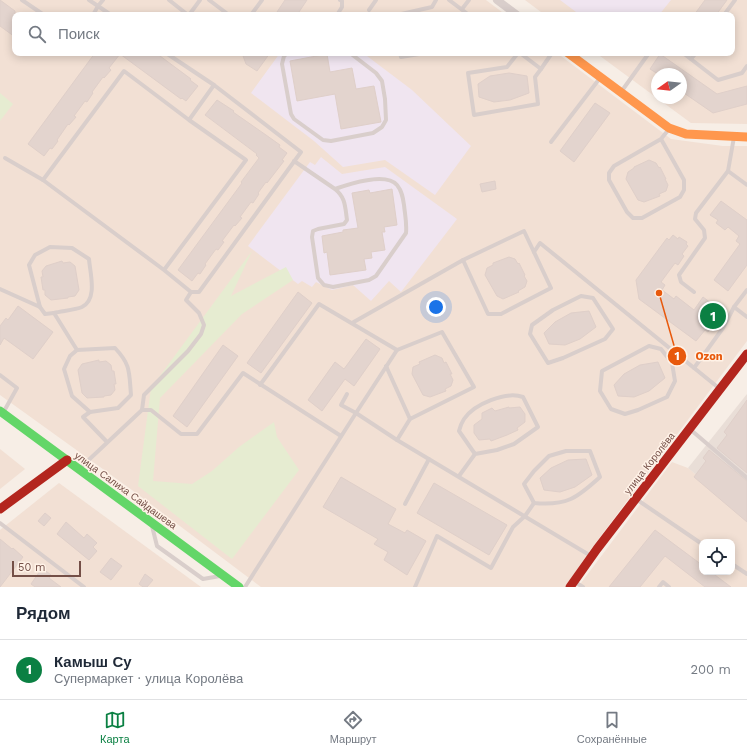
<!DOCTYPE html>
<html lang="ru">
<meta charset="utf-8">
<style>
:root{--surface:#fff;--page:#f2f2f3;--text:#1f2937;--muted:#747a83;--line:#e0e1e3;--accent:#0b8043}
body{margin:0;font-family:"Work Sans",sans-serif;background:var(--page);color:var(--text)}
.controls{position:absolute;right:12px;bottom:12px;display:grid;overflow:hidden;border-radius:8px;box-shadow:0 2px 10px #0003}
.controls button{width:36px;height:36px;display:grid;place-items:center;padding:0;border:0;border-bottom:1px solid var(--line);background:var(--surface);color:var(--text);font:20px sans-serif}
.compass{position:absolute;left:651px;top:68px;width:36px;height:36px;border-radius:50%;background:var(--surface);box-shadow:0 2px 10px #0003;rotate:255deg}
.scale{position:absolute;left:12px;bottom:10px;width:69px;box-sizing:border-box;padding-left:4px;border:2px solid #744f47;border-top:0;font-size:11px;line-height:14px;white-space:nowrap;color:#744f47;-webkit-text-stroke:3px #fff2e7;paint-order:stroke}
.you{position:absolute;left:436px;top:307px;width:14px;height:14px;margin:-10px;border:3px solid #fff;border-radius:50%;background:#1a73e8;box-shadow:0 0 0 6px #1a73e833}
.badge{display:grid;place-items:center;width:26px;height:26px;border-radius:50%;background:var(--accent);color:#fff;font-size:13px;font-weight:700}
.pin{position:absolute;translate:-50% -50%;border:2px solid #fff;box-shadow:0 1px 4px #0006}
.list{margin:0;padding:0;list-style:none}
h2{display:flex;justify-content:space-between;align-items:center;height:52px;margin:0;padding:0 16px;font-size:17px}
h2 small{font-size:13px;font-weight:400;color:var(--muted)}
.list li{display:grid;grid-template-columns:26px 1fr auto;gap:12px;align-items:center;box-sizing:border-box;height:60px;padding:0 16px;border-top:1px solid var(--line)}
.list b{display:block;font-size:15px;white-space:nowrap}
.list p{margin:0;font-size:13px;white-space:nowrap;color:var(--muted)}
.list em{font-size:13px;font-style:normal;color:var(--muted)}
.icon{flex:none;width:22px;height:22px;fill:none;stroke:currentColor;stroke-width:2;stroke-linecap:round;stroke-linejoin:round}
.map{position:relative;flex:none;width:747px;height:587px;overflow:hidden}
.search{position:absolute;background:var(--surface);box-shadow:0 2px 10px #0003;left:12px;right:12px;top:12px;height:44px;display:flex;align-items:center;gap:10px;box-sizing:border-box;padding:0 14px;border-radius:8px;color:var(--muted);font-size:15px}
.sheet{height:112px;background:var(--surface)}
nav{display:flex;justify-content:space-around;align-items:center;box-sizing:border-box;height:56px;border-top:1px solid var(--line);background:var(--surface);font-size:11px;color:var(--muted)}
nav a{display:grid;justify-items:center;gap:2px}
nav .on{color:var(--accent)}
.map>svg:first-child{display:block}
</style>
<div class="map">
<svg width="747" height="587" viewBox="0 0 747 587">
<rect width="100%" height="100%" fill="#f7eee6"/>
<!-- residential -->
<g fill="#f2e0d4" fill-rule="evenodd">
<polygon points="0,0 486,0 506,15 15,15 15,53 557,53 671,139 723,146 747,146 747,341 591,549 565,587 261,587 132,490 0,395"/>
<polygon points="525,0 747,0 747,124 691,123 657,98 681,98 681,74 657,74 657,98 596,53 732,53 732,15 545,15"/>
<polygon points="0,449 25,469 0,489"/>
<path d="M672,462L688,468L747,517V587H578ZM702,542H732V572H702Z"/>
<polygon points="59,483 201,587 0,587 0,530"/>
</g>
<!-- industrial -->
<polygon fill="#e9ded7" points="747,394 747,517 688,468"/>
<!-- education -->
<g fill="#f0e5f0">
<polygon points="560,0 671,0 659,15 580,15"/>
<polygon points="280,53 363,53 412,90 471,146 435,195 385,160 343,167 314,141 251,93"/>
<polygon points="321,157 342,174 385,167 457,219 401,292 389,281 371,301 353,285 332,290 316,282 312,287 302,281 298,284 248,246 310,162 315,165"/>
</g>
<!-- green -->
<g fill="#e6ecd1">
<polygon points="0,93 13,104 0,121"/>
<polygon points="252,251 231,296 286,267 293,280 242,314 160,398 153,481 192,484 212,471 239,447 274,422 277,437 299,470 232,559 138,486 151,388"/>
</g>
<!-- building -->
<g fill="#e3d4ce" stroke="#dfcfc9">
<polygon points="0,0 15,11 15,37 0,26"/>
<polygon points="285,0 307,0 297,15 275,15"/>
<polygon points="705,0 727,0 716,15 694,15"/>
<polygon points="95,53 156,53 191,79 190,80 198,86 186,101 182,98 181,99 120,54 109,68 111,70 104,78 103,77 92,92 93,93 87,102 85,101 74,116 76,117 69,125 68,124 57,140 58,141 52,149 50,148 44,156 28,144"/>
<polygon points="242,53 270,53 257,71 246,64"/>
<polygon points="327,54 330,72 352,68 356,89 374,86 381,122 341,129 335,94 297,101 290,61"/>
<polygon points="660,54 717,94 747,86 747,104 713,113 681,91 681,74 658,74 650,69"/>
<polygon points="509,73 527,76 529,93 510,100 494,102 479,97 478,84 490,76"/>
<polygon points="217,100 234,111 233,112 266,135 280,145 279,147 287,153 282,160 284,161 267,183 266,182 258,193 259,194 253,203 251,202 240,217 242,218 235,226 234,225 222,241 224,242 218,250 216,249 205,264 206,265 200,274 198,273 192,281 178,270 242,183 241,182 259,158 256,155 257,154 205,115"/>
<polygon points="595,103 610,113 574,162 560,151"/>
<polygon points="649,160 656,163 659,168 660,167 666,179 665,179 668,185 666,191 659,194 660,196 644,202 638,200 626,179 628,172 634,168 634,167"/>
<polygon points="495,181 496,189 482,192 480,184"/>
<polygon points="392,189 397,225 384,227 385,232 382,232 385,250 371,252 372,258 364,259 366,270 330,275 327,252 324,253 322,236 343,232 343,230 358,228 352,193 369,190 370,193"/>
<polygon points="721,201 747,220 747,265 728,291 714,280 740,244 736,241 739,236 728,227 725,230 716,223 718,220 710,215"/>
<polygon points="673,235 678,239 679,237 687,242 686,244 688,246 682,254 684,256 678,265 675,263 661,282 665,285 662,290 674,299 676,296 694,310 703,297 719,309 712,321 715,324 708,332 705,330 696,341 639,299 636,280 667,238 669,240"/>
<polygon points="509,257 515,259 518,264 519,263 525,275 524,276 527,281 525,287 518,291 519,292 503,299 497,296 485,275 487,268 493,265 493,263"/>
<polygon points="62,261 63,263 70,262 75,266 79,290 75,296 68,297 68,298 51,300 45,295 45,290 43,290 41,277 43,277 42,271 46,266"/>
<polygon points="298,292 312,303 261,373 247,363"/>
<polygon points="18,306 53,332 33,359 4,338 0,345 0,326 6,318 8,320"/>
<polygon points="589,311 596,327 580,339 565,345 549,344 544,333 555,322 571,313"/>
<polygon points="366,339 380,349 354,386 345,379 322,411 308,400 335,362 344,369"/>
<polygon points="223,345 238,356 187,427 173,416"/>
<polygon points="435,355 442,358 444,363 446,362 452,374 450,374 453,380 451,386 445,389 446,391 430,397 423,395 412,374 413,367 420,364 419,362"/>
<polygon points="99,360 99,362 106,361 111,365 112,371 114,371 116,384 114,384 115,390 111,395 104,396 104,397 87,398 82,393 78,370 82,364"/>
<polygon points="658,362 665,378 649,391 634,397 618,396 614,385 624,374 640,365"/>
<polygon points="747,400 747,473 717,448 727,435 724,432"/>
<polygon points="509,407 509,408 520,407 525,414 525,422 517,428 518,430 507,435 491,441 490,439 479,440 474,433 474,425 482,419 482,413 492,408 495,411"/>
<polygon points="709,450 747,481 747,522 694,477 706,461 703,458"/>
<polygon points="586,459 592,475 575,487 560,492 544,490 540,478 551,468 568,460"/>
<polygon points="341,477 396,509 388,524 405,533 407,530 426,541 407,575 384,560 388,552 374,544 378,539 323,507"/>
<polygon points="434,483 507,525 489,555 417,513"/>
<polygon points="45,513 51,518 44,526 38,521"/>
<polygon points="66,522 84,538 87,534 97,543 93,547 97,551 89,560 57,534"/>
<polygon points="655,530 702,565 702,572 711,572 731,587 705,587 665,556 640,587 609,587"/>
<polygon points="0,539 12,549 13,548 23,557 0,587"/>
<polygon points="111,558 122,566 111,580 100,572"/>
<polygon points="42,568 51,575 49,578 61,587 35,587 31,584"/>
<polygon points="145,574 153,580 147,587 143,587 139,584"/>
</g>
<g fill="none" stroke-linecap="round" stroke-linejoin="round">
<!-- lane -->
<g stroke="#d9cecb" stroke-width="4">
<polyline points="22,0 44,15"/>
<polyline points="89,0 98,6 93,15"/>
<polyline points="103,0 98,6 111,15"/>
<polyline points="169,0 188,15"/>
<polyline points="209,0 229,15"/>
<polyline points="449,0 469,15"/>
<polyline points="462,9 469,0"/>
<polyline points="369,10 376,0"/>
<polyline points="189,15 200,0"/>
<polyline points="251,15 262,0"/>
<polyline points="337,15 342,7 342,1 340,0"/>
<polyline points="397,15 432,7 436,0"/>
<polyline points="724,15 735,0"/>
<polyline points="166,53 214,85"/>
<polyline points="288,53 284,56 282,64 291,114 294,119 323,140 331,141 373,133 382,127 386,120 385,99 382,81 376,73 350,53"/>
<polyline points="400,53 401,57 425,53"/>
<polyline points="518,53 507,67 468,73 474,115 538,104 535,77 541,69"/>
<polyline points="520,53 541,69 552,53"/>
<polyline points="683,53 718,80 742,73 747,66"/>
<polyline points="691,59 696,53"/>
<polyline points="621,92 649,53"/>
<polyline points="661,139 684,180 684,190 680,197 642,218 633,218 627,212 609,180 609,173 614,166 661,139 669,129"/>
<polyline points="551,142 600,78"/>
<polyline points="5,158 43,180"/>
<path d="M294,161L335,189C349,184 386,172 397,185C402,191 403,198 404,205C405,215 407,223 406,233L376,276L369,280L333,287L324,285L318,278L312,237L313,231L318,229L344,224L347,220C345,207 346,198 335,189"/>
<polyline points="728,171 734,137"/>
<polygon points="524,231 551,288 501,314 488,314 463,260"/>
<polyline points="534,252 540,243 720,389"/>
<polyline points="164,270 246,160 189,120 214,85 301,152 199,292 191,292 164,270 43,180 124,71 189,120"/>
<polyline points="0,289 40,307 45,314 54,313 77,350"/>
<polyline points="694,292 681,282 679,275 705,238 704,230 695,219 696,213 728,171 747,185"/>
<polygon points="581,296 593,298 613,329 605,339 563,358 548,363 530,334 532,325 553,310"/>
<path d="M40,307L29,265L35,255L50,247L72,248L89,259C90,273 98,299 82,307C75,310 62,311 54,313"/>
<polyline points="734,307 747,317"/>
<polyline points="352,323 463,260"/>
<polygon points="649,346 661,349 672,363 675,381 667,397 638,410 625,414 611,409 600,391 602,371"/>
<path d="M115,348C131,365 129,372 131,395L118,408L90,412L72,396L64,369L70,356L77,350Z"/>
<polyline points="397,350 442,332 474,387 410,419 397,440"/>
<polyline points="386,366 410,419"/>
<polyline points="694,368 723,328 734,307 747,290"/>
<polyline points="0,375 17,388 3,413"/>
<polyline points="260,385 319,304 397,350 356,413 341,405 347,394"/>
<polyline points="142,410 144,395 188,351 201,334 204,325 199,313 186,300 191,292"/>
<polyline points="90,412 83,417 107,442"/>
<polyline points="691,430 747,478"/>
<path d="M566,451H590L600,477C577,498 567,506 534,503L524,484L534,471L549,456Z"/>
<polyline points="79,469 142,410 151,410 181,434 197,434 243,373 341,436"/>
<path d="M459,476L475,454L497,450L514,444L538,427L523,397C506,391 474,404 464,419C462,422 460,427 459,431L475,454"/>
<polyline points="636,499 702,544"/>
<polyline points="405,504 429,459"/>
<polyline points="0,523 84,587"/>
<polyline points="152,526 157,546 203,579 220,576"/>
<polyline points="732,564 747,574"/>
<polyline points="575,582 583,587"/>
<polyline points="245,587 356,413 397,440 591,556"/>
<polyline points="415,587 437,536 491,568 513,527 525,516 534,503"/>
<polyline points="659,587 663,582 669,587"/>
</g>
<!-- street -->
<polyline stroke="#d9cecb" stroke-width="8" points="497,0 517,15"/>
<!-- fast -->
<polyline stroke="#63d668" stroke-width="9" points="0,411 239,587"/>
<!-- slow -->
<polyline stroke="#ff974d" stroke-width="9" points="568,53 669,128 686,134 747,137"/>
<!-- jam -->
<g stroke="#b3261e" stroke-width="9">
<polyline points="0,509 67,460"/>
<polyline points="570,587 597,549 747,354"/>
</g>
</g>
<g text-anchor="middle" stroke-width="3" stroke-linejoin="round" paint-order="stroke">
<!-- street labels -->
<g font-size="10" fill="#744f47" stroke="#fff2e7">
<text transform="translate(649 463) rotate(-52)" y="4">улица Королёва</text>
<text transform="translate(126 490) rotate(36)" y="4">улица Салиха Сайдашева</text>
</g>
</g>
<!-- callouts -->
<path fill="none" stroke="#e8590c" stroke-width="1.5" d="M659 293L677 356"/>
<g fill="#e8590c" stroke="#fff2e7" stroke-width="1.5">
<circle cx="659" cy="293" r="4"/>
<circle cx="677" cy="356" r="10"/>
</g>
<g font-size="12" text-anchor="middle" font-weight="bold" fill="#fff">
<text x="677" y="360">1</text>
</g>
<g font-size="11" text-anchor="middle" font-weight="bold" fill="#e8590c" stroke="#fff2e7" stroke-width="3" stroke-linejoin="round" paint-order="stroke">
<text x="709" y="360">Ozon</text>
</g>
</svg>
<div class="controls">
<button><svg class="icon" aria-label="locate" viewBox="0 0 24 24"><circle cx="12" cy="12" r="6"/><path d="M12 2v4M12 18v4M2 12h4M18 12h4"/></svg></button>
</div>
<svg class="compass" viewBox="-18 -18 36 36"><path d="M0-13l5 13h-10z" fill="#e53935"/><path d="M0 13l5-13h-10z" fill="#747a83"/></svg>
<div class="scale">50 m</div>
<div class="you"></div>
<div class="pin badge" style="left:713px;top:316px">1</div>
<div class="search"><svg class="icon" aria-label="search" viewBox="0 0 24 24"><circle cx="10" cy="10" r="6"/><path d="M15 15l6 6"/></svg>Поиск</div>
</div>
<section class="sheet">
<h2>Рядом<small></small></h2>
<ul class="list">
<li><span class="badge">1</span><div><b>Камыш Су</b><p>Супермаркет · улица Королёва</p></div><em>200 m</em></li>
</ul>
</section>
<nav>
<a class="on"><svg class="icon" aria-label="map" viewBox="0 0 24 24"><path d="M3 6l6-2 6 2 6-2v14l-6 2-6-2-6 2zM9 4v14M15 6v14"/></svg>Карта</a>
<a><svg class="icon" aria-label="directions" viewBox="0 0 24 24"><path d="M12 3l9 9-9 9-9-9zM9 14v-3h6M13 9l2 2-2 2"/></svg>Маршрут</a>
<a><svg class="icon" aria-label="saved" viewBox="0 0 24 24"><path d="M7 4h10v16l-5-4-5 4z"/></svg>Сохранённые</a>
</nav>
